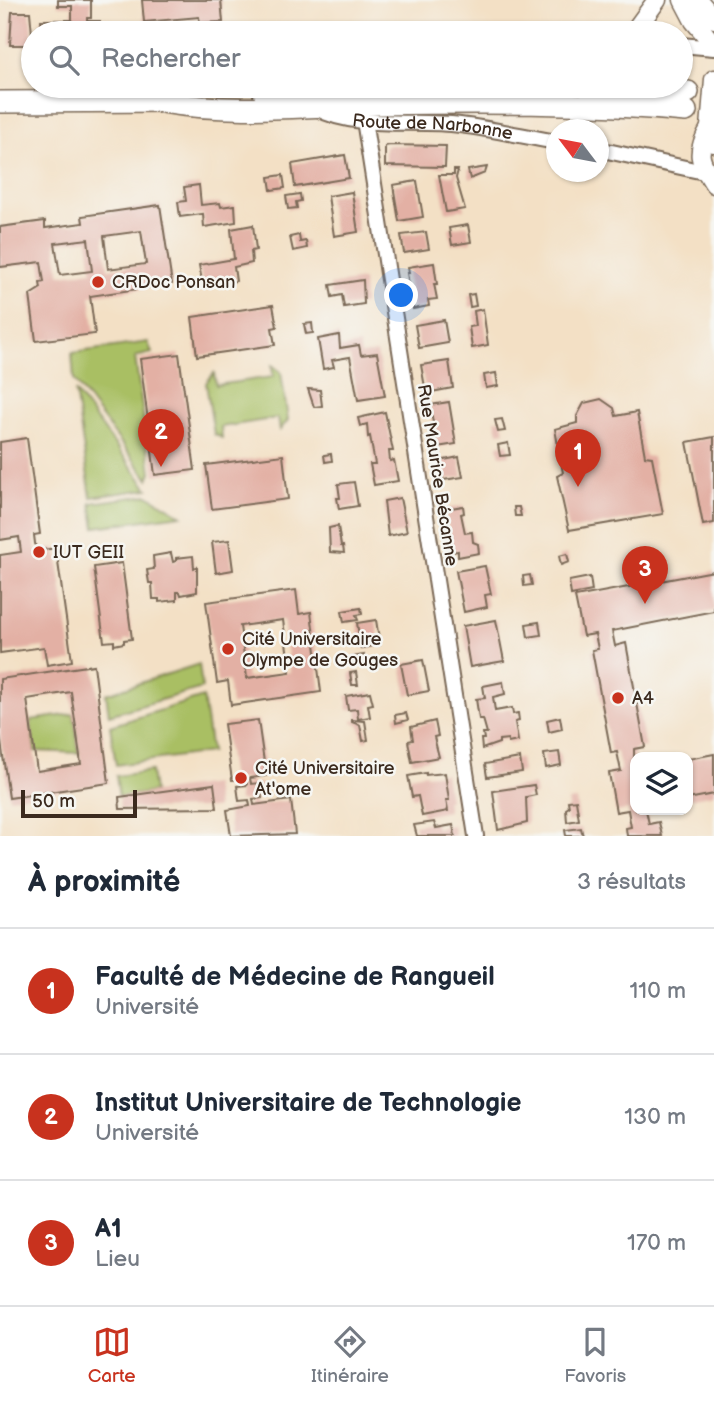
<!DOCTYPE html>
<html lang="fr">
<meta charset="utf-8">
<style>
:root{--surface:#fff;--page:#f6f6f7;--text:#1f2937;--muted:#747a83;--line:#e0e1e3;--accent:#c8321e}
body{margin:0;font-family:"Balsamiq Sans",sans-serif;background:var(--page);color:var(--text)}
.controls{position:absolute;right:21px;bottom:21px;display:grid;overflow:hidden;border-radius:14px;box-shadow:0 2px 5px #0004}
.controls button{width:63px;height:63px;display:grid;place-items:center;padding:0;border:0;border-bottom:2px solid var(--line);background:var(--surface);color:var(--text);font:35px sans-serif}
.compass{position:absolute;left:546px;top:119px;width:63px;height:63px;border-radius:50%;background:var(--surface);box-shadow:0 2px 5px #0004;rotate:302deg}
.scale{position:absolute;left:21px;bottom:18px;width:116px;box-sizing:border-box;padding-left:7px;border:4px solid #3b2a1e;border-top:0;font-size:19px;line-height:24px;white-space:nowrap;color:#3b2a1e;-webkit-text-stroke:5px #f6f6f2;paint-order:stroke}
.you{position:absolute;left:402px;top:296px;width:24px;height:24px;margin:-18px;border:5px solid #fff;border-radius:50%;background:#1a73e8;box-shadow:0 0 0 10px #1a73e833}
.badge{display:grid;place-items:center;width:46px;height:46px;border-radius:50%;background:var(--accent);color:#fff;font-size:23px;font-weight:700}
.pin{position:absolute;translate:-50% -58px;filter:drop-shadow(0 2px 4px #0008)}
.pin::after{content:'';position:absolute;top:37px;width:24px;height:21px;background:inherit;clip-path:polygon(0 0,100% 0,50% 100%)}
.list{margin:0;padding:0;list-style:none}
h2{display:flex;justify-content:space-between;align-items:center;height:91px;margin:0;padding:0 28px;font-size:30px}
h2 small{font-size:23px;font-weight:400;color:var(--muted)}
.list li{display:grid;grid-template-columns:46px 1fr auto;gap:21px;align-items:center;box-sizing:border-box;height:126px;padding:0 28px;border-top:2px solid var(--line)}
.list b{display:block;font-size:26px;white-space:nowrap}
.list p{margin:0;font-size:23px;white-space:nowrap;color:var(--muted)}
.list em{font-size:23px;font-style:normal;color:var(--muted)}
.icon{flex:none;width:38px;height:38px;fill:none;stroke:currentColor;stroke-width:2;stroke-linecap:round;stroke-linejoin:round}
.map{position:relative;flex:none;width:714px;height:836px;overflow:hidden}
.search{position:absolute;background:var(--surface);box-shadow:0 2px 5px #0004;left:21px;right:21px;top:21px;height:77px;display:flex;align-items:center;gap:18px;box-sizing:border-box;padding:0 24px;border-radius:38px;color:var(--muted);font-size:26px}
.sheet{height:469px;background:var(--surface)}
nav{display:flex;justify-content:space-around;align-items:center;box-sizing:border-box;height:98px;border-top:2px solid var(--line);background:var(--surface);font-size:19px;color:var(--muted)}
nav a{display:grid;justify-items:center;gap:4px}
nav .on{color:var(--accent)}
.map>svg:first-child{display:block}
</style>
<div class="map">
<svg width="714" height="836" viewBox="0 0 714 836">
<rect width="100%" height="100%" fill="#f6f6f2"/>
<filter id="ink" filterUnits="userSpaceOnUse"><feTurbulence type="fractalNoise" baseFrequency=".0143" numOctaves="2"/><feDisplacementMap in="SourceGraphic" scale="14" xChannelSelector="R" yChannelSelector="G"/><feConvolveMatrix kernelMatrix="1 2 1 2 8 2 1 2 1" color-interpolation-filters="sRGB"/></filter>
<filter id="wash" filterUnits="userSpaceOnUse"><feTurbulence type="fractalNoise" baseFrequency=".00686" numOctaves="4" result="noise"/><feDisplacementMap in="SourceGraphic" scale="28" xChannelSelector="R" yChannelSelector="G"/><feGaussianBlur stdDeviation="1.57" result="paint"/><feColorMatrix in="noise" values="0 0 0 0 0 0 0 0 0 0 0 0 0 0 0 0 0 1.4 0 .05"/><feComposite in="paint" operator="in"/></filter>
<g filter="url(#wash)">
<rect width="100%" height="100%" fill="#f3e0c5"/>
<!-- green -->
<g fill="#a9bf63" stroke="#727440" stroke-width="2">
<polygon points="148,342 152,353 135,357 151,472 148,479 74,380 72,353"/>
<polygon points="272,365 281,372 288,420 280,430 278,418 221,427 222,438 214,434 206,383 214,373 216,385 273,377"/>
<polygon points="75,391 148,489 91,497"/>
<polygon points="148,495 181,515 95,527 91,503"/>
<polygon points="199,664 202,688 109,715 106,694"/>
<polygon points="203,697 211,752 116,765 110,726"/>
<polygon points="74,714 79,753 35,751 30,720"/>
<polygon points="151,771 154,792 119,797 116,776"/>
</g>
<g id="blocks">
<!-- building -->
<g fill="#e3b0a4" fill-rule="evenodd">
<polygon points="58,0 91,0 91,18 87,18 87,21 100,21 100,33 42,33 41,20 72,20 72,6 58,6"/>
<polygon points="142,0 221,0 223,22 200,23 199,17 144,22"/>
<polygon points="12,12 30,12 33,45 10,45"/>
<polygon points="390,145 446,146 445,167 385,166 385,146"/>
<polygon points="345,155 349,178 295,187 292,164"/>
<polygon points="487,167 485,173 470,179 468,170"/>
<polygon points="454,170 458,170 456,178 465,209 446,212 439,175 454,175"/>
<polygon points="283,175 285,188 271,190 269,177"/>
<polygon points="417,181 423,217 399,221 393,185"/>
<polygon points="199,185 201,205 220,203 221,207 235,205 236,222 204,227 203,214 180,217 178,202 186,201 184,187"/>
<polygon points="352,192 358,232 334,236 328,196"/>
<polygon points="300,194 301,201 296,202 297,208 288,209 286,196"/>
<path d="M160,205L172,284L90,296L95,334L36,341L30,295L41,288L40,283L44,282L41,262L0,267V227L45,221V228L83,223L82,216ZM141,231L146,264L108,269L104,236ZM88,239L92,271L60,275L55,243Z"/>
<polygon points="253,225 256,250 251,251 252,263 234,267 236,281 215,285 215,280 202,281 199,265 234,259 231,229"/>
<polygon points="468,225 471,242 452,245 449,228"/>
<polygon points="426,232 429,249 404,253 401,235"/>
<polygon points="299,235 300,242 306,241 307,248 293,251 290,237"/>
<polygon points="434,263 437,284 434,284 437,299 428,300 429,306 413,309 407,273 409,273 408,267"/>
<polygon points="363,280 364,304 344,307 342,295 332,297 330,285"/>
<polygon points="474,294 476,306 470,307 468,295"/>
<polygon points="273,305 277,327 272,328 275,345 197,356 192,317"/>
<polygon points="483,309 488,345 472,348 469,327 476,326 474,311"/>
<polygon points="444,320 448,343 419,348 415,325"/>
<polygon points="312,323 313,333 306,334 304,324"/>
<polygon points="339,335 340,348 359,345 361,355 377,353 385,396 358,400 350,357 332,360 334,367 323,369 318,339"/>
<polygon points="179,354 195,470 155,475 140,359"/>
<polygon points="449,361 453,388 426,393 421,365"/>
<polygon points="496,373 498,386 486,388 484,375"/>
<polygon points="308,389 320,390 322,406 314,407"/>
<polygon points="601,399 614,408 616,416 637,412 645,456 652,457 663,514 569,530 557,476 563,473 555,429 577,423 577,416 584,403"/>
<polygon points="449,402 456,444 437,447 430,405"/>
<polygon points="385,412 393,451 389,451 390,461 394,460 398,481 374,485 370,464 375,464 370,436 368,437 367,424 360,426 358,418"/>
<polygon points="502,419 505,431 498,432 495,420"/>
<polygon points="714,437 714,523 703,525 687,442"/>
<polygon points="27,438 40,534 34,535 36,551 56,548 72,661 47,665 44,647 0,653 0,555 21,552 19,537 0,540 0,442"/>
<polygon points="508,443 510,455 500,456 498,445"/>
<polygon points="331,454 332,461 325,462 324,455"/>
<polygon points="283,455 288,499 212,509 206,465"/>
<polygon points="459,457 463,477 443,480 439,461"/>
<polygon points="354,482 358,506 339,509 337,498 340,498 338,484"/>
<polygon points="400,498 407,532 388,536 384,501"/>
<polygon points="463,506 464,513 461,514 465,533 472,532 473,542 478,544 479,553 458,557 458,551 452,552 445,509"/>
<polygon points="514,507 519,507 521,516 515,516"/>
<polygon points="338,526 341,546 343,546 344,553 330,552 329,528"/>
<polygon points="229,540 233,570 216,573 212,542"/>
<polygon points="171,553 173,562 176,561 176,558 193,556 194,568 197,567 197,592 181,595 180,592 177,592 177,600 159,602 159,599 153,599 152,583 149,583 147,570 154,569 153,556"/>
<polygon points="567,554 569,562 561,565 559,556"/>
<polygon points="122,563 132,639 124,640 124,643 114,645 114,641 104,642 94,567"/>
<polygon points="485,566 491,594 485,595 487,607 464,612 456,571"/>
<polygon points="714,571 714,611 612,631 615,646 626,643 645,747 634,749 635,810 646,810 649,824 659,822 662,836 627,836 626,828 631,827 628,810 616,812 609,773 621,771 617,752 611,753 592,650 598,649 595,634 583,636 575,597"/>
<polygon points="530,575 532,585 524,586 523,576"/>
<polygon points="590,577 592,591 571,595 569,581"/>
<path d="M296,590L299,614L311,612L321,692L231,705L228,681L217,683L206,602ZM283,620L290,672L247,678L240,626Z"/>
<polygon points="361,608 362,614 356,615 358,620 344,622 342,611"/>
<polygon points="376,620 380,645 361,648 357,623"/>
<polygon points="496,620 504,661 470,667 463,626"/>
<polygon points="539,622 541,635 528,637 526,624"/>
<polygon points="364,655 365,663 354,665 353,657"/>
<polygon points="423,660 429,691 407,695 401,664"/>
<path d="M94,665L109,783L9,798L0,735V679ZM71,692L81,764L37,771L27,699Z"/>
<polygon points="356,672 358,685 352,685 350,673"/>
<polygon points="503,682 505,694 493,697 495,711 512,708 513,714 518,713 519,721 515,722 518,741 508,743 508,739 499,740 499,743 482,749 481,739 484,739 483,733 487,733 483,719 479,719 476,699 485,698 483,686"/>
<polygon points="370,692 373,704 368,705 370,717 358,719 357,709 348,710 346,696"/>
<polygon points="406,713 408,720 396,723 395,715"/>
<polygon points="560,717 562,729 549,732 547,720"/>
<polygon points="258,720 266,776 250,778 251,784 260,783 262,798 253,799 254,805 291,800 295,834 231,836 227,810 250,806 249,800 239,801 237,786 247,785 246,779 232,780 224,724"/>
<polygon points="352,720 365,721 368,740 363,741 360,725 352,722"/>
<polygon points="435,721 438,736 434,737 439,757 412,762 408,741 413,740 411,727"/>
<polygon points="559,752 561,765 546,768 544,754"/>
<polygon points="714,754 714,794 688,799 688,759"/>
<polygon points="520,758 522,772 487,777 485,764"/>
<polygon points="426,773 426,775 445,773 449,800 446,800 448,811 422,816 418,796 412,797 408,776"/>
<polygon points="214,784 217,808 120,809 119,797"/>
<polygon points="534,785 536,795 526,797 527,823 498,830 493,791"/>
<polygon points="576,800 579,820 567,822 566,809 569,807 568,801"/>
<polygon points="434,822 436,828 453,825 455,836 417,836 414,825"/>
<polygon points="581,828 583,836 566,836 565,830"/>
</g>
</g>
</g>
<g filter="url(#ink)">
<use href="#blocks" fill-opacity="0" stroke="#7b6a58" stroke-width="2"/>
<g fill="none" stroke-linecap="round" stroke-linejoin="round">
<defs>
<g id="minor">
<polyline points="681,45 714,48"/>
<polyline points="261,94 277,86"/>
<path id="s1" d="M316,108C355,130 415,119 460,125C492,129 524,136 556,142"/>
<polyline points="364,120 476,836"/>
<polyline points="598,149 713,174"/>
</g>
<g id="tertiary">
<polyline points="683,0 694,21 714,45"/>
<polyline points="698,0 714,19"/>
<polyline points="633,33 657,0"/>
<polyline points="714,79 710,128 714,143"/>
<path d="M710,128C695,153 699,160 714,184"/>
</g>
<g id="primary">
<polyline points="616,86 688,92"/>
<polyline points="275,93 391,86"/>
<polyline points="0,102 173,101"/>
<path d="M161,102C232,114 306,106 378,104C481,102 584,102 686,111"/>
</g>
</defs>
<!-- minor casing -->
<use href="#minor" stroke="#7b6a58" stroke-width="18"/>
<!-- tertiary casing -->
<use href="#tertiary" stroke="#7b6a58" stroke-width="21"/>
<!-- primary casing -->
<use href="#primary" stroke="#7b6a58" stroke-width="24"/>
<!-- minor -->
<use href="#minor" stroke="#fff" stroke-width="14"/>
<!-- tertiary -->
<use href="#tertiary" stroke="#fff" stroke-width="18"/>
<!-- primary -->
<use href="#primary" stroke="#fff" stroke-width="21"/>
</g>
</g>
<!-- markers -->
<g fill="#c8321e" stroke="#f6f6f2" stroke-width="2.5">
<circle cx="98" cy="282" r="7"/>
<circle cx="39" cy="552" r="7"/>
<circle cx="228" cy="649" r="7"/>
<circle cx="618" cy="698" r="7"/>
<circle cx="241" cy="778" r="7"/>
</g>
<g text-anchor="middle" stroke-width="5" stroke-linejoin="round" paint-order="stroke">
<!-- street labels -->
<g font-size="18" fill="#3b2a1e" stroke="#f6f6f2">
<text dy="6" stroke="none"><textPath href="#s1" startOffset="119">Route de Narbonne</textPath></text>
<text transform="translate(438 475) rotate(81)" y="6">Rue Maurice Bécanne</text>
</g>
<!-- poi labels -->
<g font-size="18" fill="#3b2a1e" stroke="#f6f6f2" text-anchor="start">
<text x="112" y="288">CRDoc Ponsan</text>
<text x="53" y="558">IUT GEII</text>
<text x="242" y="645">Cité Universitaire<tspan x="242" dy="21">Olympe de Gouges</tspan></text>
<text x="632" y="704">A4</text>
<text x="255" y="774">Cité Universitaire<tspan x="255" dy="21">At'ome</tspan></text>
</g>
</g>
</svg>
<div class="controls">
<button><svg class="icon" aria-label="layers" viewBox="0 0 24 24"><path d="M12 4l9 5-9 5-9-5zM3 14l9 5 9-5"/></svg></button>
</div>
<svg class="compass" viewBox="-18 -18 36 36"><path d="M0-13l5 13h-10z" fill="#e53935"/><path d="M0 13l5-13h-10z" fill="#747a83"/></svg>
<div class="scale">50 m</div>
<div class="you"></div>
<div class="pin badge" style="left:578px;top:487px">1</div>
<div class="pin badge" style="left:161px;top:467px">2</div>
<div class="pin badge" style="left:645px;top:604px">3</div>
<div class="search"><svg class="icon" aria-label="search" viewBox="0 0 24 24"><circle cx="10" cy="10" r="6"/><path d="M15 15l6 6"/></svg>Rechercher</div>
</div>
<section class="sheet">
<h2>À proximité<small>3 résultats</small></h2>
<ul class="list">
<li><span class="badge">1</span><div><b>Faculté de Médecine de Rangueil</b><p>Université</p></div><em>110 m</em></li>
<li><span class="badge">2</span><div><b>Institut Universitaire de Technologie</b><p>Université</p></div><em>130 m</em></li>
<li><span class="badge">3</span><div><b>A1</b><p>Lieu</p></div><em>170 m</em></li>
</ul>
</section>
<nav>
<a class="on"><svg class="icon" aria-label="map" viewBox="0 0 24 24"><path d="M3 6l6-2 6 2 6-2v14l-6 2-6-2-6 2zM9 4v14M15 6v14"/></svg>Carte</a>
<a><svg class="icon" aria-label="directions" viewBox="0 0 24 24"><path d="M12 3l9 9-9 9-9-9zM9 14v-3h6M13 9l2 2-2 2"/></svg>Itinéraire</a>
<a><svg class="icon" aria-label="saved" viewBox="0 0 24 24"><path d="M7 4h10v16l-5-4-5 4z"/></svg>Favoris</a>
</nav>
